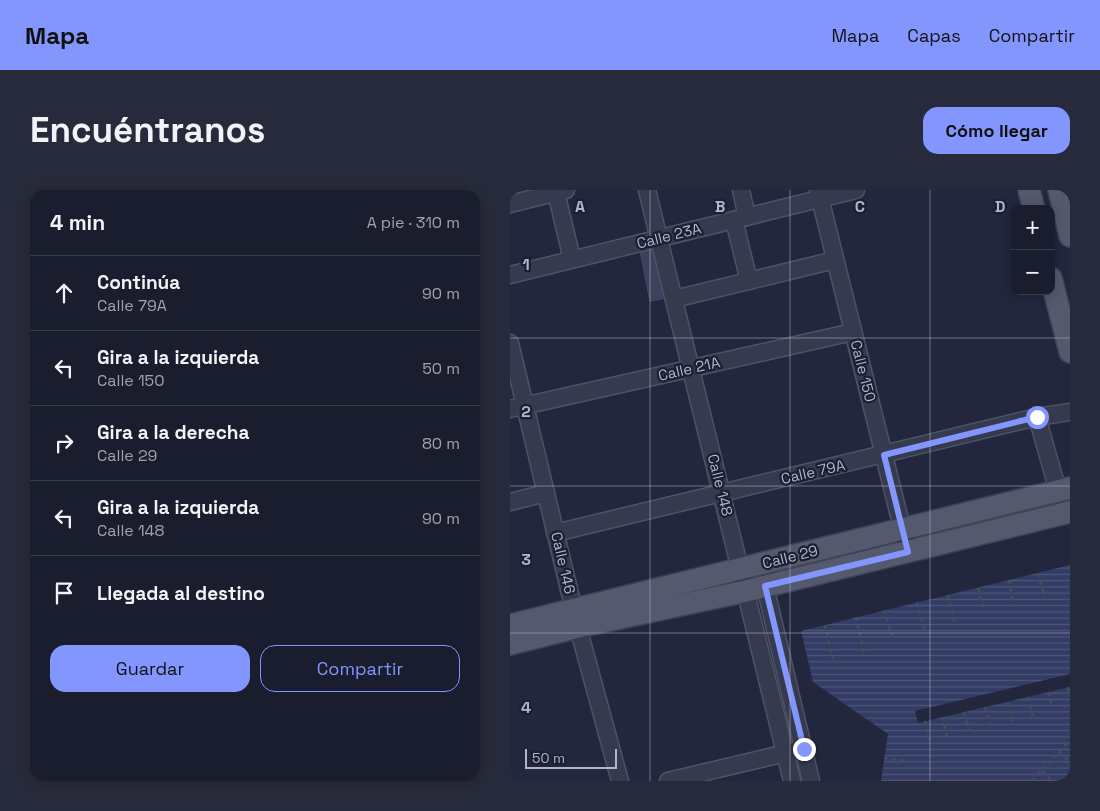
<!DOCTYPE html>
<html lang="es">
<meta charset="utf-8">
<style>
:root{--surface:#1a1d2e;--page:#272a3a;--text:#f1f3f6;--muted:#9fa2aa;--line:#383b4a;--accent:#8296fd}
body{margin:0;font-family:"Space Grotesk",sans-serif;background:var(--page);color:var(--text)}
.controls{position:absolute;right:15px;top:15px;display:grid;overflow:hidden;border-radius:10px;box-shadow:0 2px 12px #0003}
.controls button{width:45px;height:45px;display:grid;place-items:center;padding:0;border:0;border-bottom:1px solid var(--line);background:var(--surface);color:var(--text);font:25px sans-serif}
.scale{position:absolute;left:15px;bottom:12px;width:92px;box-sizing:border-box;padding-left:5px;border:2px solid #b2b5c9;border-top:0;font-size:14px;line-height:18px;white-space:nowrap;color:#b2b5c9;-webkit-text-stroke:4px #1b1f32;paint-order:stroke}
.stop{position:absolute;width:15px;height:15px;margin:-11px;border:4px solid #8296fd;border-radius:50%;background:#fff}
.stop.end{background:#8296fd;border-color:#fff;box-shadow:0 1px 5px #0008}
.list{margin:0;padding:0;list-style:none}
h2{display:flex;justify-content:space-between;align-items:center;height:65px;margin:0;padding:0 20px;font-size:21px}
h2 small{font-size:16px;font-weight:400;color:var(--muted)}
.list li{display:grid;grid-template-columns:32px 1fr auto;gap:15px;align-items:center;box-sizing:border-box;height:75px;padding:0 20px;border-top:1px solid var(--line)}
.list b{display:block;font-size:19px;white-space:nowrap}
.list p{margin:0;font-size:16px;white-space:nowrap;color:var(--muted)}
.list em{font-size:16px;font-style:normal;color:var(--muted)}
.actions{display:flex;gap:10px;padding:15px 20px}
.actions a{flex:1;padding:11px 0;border:1px solid var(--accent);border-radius:15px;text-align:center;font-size:18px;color:var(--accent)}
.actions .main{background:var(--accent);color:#111}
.icon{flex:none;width:28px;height:28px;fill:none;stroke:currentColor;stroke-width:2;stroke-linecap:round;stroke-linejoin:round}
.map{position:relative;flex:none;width:560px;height:591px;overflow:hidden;border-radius:15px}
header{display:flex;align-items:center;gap:30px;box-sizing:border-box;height:70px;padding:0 25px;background:var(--accent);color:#111}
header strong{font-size:24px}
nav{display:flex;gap:28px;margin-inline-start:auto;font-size:18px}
.intro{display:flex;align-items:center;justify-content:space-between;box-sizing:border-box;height:120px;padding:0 30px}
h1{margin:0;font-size:35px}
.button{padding:12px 22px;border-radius:15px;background:var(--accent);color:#111;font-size:18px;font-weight:700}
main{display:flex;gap:30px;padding:0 30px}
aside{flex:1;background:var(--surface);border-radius:15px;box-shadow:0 2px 12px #0003}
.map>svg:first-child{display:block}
</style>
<header>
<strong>Mapa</strong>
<nav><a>Mapa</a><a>Capas</a><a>Compartir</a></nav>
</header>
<div class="intro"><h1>Encuéntranos</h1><a class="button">Cómo llegar</a></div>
<main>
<aside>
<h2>4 min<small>A pie · 310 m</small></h2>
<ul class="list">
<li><svg class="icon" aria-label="ahead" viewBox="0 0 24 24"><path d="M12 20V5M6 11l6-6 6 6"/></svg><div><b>Continúa</b><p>Calle 79A</p></div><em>90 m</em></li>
<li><svg class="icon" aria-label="left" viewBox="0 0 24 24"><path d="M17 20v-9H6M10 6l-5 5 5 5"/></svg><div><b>Gira a la izquierda</b><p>Calle 150</p></div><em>50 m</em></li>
<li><svg class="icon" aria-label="right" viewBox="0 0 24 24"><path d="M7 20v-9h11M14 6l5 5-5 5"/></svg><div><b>Gira a la derecha</b><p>Calle 29</p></div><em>80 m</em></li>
<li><svg class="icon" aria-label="left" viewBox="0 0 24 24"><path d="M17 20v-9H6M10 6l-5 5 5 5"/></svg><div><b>Gira a la izquierda</b><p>Calle 148</p></div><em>90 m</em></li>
<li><svg class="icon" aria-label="arrive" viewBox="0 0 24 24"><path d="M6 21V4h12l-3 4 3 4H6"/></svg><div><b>Llegada al destino</b></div></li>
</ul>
<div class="actions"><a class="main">Guardar</a><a>Compartir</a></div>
</aside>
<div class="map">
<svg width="560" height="591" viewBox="0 0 560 591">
<defs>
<pattern id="water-rules" width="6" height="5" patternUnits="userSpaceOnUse" patternTransform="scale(1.25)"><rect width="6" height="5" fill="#333c64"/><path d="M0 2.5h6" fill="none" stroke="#4e5679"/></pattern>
</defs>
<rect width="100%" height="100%" fill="#22273e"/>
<!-- water -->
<polygon fill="url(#water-rules)" points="560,375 560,591 371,591 378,544 303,492 291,441"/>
<!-- pier -->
<polygon fill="#22273e" points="560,484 560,497 408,533 405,521"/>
<!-- building -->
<polygon fill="#3c415c" stroke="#1d2134" points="147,55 159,109 139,113 128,58"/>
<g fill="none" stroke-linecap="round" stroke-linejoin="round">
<defs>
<g id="minor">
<polyline points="137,0 282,591"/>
<polyline points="231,0 237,27"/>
<polyline points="308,0 398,362"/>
<polyline points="46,2 62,69"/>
<polyline points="0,14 56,0"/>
<polyline points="224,30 239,91"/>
<polyline points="0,85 346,0"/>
<polyline points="164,109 325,70"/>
<polyline points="0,153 68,437 110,591"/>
<polyline points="0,219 343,142"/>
<polyline points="527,227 548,301"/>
<polyline points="0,312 36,303"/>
<polyline points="45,343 527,227 560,222"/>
<polyline points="255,396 301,591"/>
<polyline points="158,591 284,561"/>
</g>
<g id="major">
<polyline points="519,0 524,19"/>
<polyline points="549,0 560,46"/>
<polyline points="541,88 560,162"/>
<polyline points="0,435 560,298"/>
<polyline points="0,454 68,437 236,401 560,322"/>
</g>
</defs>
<!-- minor casing -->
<use href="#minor" stroke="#4e5265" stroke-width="19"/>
<!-- major casing -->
<use href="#major" stroke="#3f4356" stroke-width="24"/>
<!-- path -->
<g stroke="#3f5159" stroke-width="2.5" stroke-dasharray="4 4" stroke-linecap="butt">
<polyline points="559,376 560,380"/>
<polyline points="528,383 535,408"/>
<polyline points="499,390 504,415"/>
<polyline points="468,398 475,423"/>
<polyline points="438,405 444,431"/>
<polyline points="407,412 414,439"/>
<polyline points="375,420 382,447"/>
<polyline points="346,427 354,462"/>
<polyline points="315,435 323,469"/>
<polyline points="558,497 560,506"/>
<polyline points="538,502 542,516"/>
<polyline points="518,507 523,527"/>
<polyline points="498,512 503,532"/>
<polyline points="475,517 481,537"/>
<polyline points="454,522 459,542"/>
<polyline points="433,527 437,547"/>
<polyline points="415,531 420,551"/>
<polyline points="549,562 560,573"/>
<polyline points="374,568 395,571"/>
<polyline points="532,581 542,591"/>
<polyline points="522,591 560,550"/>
</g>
<!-- minor -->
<use href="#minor" stroke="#363a4e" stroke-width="16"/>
<!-- major -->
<use href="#major" stroke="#54596e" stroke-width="21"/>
</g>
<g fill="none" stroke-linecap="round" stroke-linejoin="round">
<!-- route -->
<polyline stroke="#8296fd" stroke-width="6" points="294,559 255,396 398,362 374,265 527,227"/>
</g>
<!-- grid -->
<path fill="none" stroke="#b2b5c9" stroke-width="1" stroke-opacity="0.55" d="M140,0V591M280,0V591M420,0V591M0,148H560M0,296H560M0,443H560"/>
<g text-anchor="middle" stroke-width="4.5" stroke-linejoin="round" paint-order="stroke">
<!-- street labels -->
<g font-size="15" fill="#b2b5c9" stroke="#1b1f32">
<text transform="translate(159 46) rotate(-14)" y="5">Calle 23A</text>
<text transform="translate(179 179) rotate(-13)" y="5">Calle 21A</text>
<text transform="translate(353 181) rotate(76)" y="5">Calle 150</text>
<text transform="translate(303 282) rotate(-13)" y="5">Calle 79A</text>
<text transform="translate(210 295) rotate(76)" y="5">Calle 148</text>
<text transform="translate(280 367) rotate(-14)" y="5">Calle 29</text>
<text transform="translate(53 373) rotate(77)" y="5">Calle 146</text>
</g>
</g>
<g font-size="16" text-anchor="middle" font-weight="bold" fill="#b2b5c9" stroke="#1b1f32" stroke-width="4.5" stroke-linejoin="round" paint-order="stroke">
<text x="70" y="22">A</text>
<text x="210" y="22">B</text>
<text x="350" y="22">C</text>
<text x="490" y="22">D</text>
<text x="16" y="80">1</text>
<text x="16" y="227">2</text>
<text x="16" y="375">3</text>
<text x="16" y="523">4</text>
</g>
</svg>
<div class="controls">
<button>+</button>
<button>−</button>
</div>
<div class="scale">50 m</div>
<div class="stop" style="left:527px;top:227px"></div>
<div class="stop end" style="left:294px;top:559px"></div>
</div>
</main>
